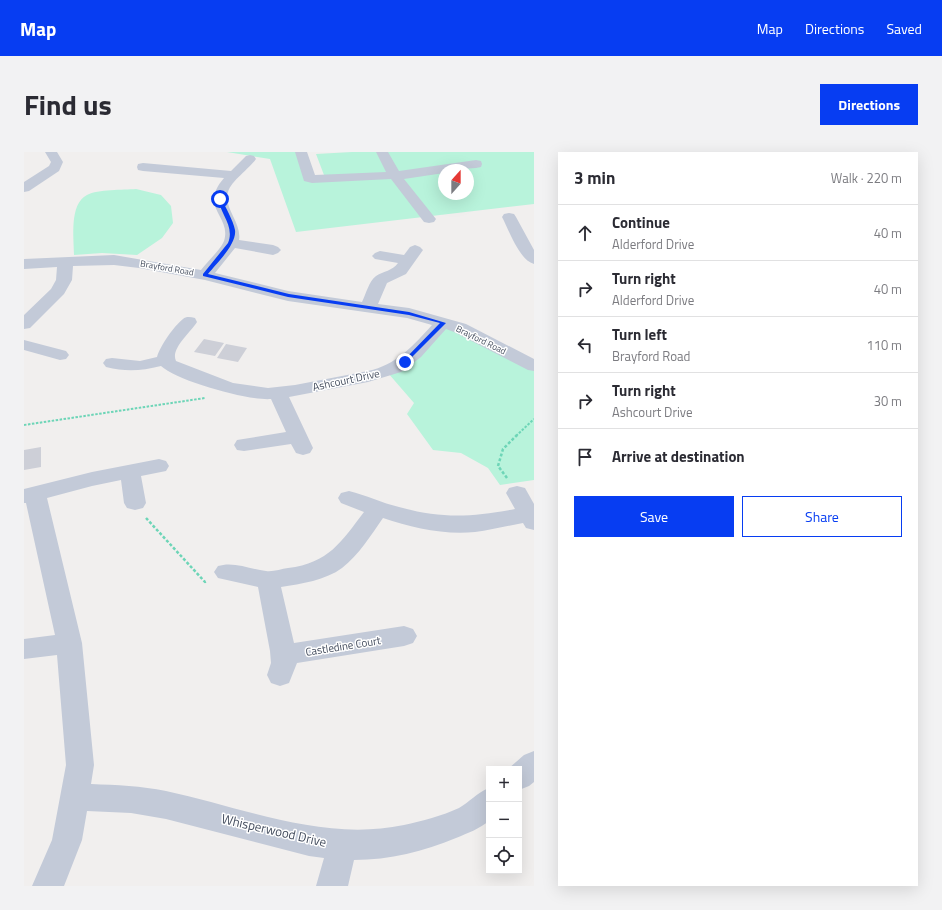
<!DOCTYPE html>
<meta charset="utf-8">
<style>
:root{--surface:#fff;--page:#f2f2f3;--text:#2b2b33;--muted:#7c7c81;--line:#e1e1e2;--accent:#073df2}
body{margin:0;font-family:"Titillium Web",sans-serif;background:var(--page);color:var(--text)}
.controls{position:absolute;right:12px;bottom:12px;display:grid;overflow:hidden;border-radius:0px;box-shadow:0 4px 16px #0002}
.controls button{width:36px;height:36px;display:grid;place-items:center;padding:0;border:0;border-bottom:1px solid var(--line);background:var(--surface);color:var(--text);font:20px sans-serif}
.compass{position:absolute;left:414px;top:12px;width:36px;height:36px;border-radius:50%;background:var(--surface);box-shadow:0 4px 16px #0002;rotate:21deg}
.stop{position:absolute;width:12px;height:12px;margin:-9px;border:3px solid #073df2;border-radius:50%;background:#fff}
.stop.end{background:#073df2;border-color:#fff;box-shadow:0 1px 4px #0008}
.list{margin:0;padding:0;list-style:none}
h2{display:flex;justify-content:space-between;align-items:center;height:52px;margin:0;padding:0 16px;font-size:17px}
h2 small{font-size:13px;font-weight:400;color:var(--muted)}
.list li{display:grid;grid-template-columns:26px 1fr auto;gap:12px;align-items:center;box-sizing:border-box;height:56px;padding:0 16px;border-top:1px solid var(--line)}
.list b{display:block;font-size:15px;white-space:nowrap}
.list p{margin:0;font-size:13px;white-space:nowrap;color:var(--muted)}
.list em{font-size:13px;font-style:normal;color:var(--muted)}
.actions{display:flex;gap:8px;padding:12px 16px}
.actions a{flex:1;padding:9px 0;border:1px solid var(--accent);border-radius:0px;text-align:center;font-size:14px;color:var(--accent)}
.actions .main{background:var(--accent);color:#fff}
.icon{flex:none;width:22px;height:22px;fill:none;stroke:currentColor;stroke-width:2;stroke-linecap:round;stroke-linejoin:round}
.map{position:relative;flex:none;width:510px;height:734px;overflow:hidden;border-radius:0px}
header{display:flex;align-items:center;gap:24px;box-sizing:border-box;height:56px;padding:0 20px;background:var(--accent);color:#fff}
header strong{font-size:19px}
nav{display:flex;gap:22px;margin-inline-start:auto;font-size:14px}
.intro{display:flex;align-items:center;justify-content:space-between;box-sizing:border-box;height:96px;padding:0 24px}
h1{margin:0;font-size:28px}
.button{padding:10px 18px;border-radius:0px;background:var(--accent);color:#fff;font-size:14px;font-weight:700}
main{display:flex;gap:24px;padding:0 24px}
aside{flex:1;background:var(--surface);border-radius:0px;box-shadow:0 4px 16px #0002}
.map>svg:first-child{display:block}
</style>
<header>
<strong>Map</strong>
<nav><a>Map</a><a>Directions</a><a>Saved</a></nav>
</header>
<div class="intro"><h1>Find us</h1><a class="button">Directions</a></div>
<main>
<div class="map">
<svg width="510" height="734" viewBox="0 0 510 734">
<rect width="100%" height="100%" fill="#f1efee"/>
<!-- green -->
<g fill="#b8f3db" fill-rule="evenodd">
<path d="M203,0H278L288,27L300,23L292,2L328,0H510V52L272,80L246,7ZM420,18H444V42H420Z"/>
<path d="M112,37L137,43L147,54L149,71L138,86L113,103L78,101L50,103C50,86 45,52 63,43C74,37 99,38 112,37Z"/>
<polygon points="420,174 510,217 510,328 476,333 464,316 437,301 409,298 383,262 390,251 364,221"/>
</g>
<!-- building -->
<g fill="#cdcfd7">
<polygon points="180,187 200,191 191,204 170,200"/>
<polygon points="202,192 223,196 214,210 193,206"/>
<polygon points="17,295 17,315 0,318 0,298"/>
</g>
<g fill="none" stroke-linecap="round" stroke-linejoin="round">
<!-- path-far1 -->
<g stroke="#6dd5b7" stroke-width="2" stroke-dasharray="2.5 1.5" stroke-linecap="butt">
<polyline points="0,273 181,246"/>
<polyline points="492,284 510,267"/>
</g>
<!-- path -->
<g stroke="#6dd5b7" stroke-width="2.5" stroke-dasharray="3 2" stroke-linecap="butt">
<polyline points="483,326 474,314 479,297 493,283"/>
<polyline points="122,366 181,430 183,429"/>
</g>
<!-- minor -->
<g fill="#c3cad8" fill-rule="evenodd">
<polygon points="21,0 33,0 39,10 35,19 5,39 0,40 0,30 25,14 27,10"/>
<polygon points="271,0 283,0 291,23 362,20 352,0 364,0 375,19 452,8 457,9 458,12 457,15 452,16 420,18 420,21 380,27 412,67 410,70 405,71 400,70 367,27 288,31 280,29"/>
<path d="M226,3L230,4L232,7C225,17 207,29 204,40C199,56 218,71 215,88L249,93L254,95L257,98L254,101L249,103L211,96L191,121L264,139L338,150C342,142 345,129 352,124C360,119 368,119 374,111L351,107L348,104L351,101L356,99L380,103L386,95L391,93L396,95L399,98L382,122L363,131L354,152L385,156L442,172L510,207V219L504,218L430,180L422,177L397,205L377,220L344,230L265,245L289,296L286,301L279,303L272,301L267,292L220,299L213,298L210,293L213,288L262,280L247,247C225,249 153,229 137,214C117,219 102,220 82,215L79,211L82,207L88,206L116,209L133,205C136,194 150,174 159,167C162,164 167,165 171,166L173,170C167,180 146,197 152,209L209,231L244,236L271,233L344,219C372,213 389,194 408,173L383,166L264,149L181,128L115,116L90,113L49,114L48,128L40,142L6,176L0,177V163L27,137L32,128L33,115L0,117V107L90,103L177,118C183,110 197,97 200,89C208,64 174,56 200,26L119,19L114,18L113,15L114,12L119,11L207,19L222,4Z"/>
<path d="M485,61L490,62L492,65L510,98V112C495,108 485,78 478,65L480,62Z"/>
<polygon points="0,188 42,199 45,203 42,207 36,208 0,198"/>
<path d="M135,307L142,309L145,314L142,319L117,324L122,351L119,356L111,358L103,356L100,351L97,328L68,334L23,346L58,491L70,613L67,632C93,633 117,634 142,639C221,656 299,690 380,673C398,669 418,664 435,656C446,650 452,641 465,636V669C455,677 444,681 432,686C400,699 366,708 330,708L324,734H292L300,706L285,704L142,667L107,661L63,659L58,688L40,734H8L28,688L42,613L33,503L0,507V487L31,483L2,351H0V337L68,320Z"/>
<path d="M493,334L501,336L510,352V378L502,376L499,371C483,374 467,378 451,380C420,383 388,376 359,366C347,383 335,403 318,416C302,428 277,432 257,435L270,491L380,474L389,477L393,484L389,491L380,494L273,511L265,531L256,534L247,531L243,523L247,511L246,499L234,435L194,426L190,420L194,414C209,409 226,417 242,419C249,420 257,417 264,416C305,411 317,390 340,360L317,351L314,346L317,341L325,339C342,343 358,351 375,355C418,367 448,365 491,357L482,341L485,336Z"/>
<polygon points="510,599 510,630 505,634 495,638 495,617 484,617 500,603"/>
</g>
</g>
<!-- route -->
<path fill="#073df2" d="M194,46L198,47C202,57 209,68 211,78C213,92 192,112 184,122L265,142L385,160L422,171L381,212L378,210L379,209L416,171L385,163L264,145L179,124V122L204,91C211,74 196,62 194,46Z"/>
<g text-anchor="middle" stroke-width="3" stroke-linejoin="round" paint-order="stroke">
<!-- far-street labels -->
<g font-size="9" fill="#444d5e" stroke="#fff">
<text transform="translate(143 116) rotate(10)" y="3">Brayford Road</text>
<text transform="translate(457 188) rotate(26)" y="3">Brayford Road</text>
</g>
<!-- street labels -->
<g font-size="11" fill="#444d5e" stroke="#fff">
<text transform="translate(322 228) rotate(-12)" y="4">Ashcourt Drive</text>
<text transform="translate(319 494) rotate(-9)" y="4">Castledine Court</text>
</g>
<!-- near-street labels -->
<g font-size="13" fill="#444d5e" stroke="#fff">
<text transform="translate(250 678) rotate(13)" y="5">Whisperwood Drive</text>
</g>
</g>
</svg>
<div class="controls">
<button>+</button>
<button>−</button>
<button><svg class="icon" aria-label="locate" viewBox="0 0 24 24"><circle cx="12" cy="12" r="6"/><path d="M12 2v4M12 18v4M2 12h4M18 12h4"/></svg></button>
</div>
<svg class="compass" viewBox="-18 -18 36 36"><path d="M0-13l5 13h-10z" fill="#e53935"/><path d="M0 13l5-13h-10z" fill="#7c7c81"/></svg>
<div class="stop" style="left:196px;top:47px"></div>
<div class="stop end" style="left:381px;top:210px"></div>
</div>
<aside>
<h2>3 min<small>Walk · 220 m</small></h2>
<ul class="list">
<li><svg class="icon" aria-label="ahead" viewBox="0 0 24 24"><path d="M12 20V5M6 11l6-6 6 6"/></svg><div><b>Continue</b><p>Alderford Drive</p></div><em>40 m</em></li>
<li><svg class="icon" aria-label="right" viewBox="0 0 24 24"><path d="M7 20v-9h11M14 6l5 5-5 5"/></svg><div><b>Turn right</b><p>Alderford Drive</p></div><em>40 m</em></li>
<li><svg class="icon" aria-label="left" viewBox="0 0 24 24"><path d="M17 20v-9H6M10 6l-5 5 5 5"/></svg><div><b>Turn left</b><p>Brayford Road</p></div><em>110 m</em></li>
<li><svg class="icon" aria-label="right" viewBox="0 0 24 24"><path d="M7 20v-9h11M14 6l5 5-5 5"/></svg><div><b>Turn right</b><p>Ashcourt Drive</p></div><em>30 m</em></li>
<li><svg class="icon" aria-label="arrive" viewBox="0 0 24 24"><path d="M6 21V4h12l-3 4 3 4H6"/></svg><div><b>Arrive at destination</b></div></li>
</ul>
<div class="actions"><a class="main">Save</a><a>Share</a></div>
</aside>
</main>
